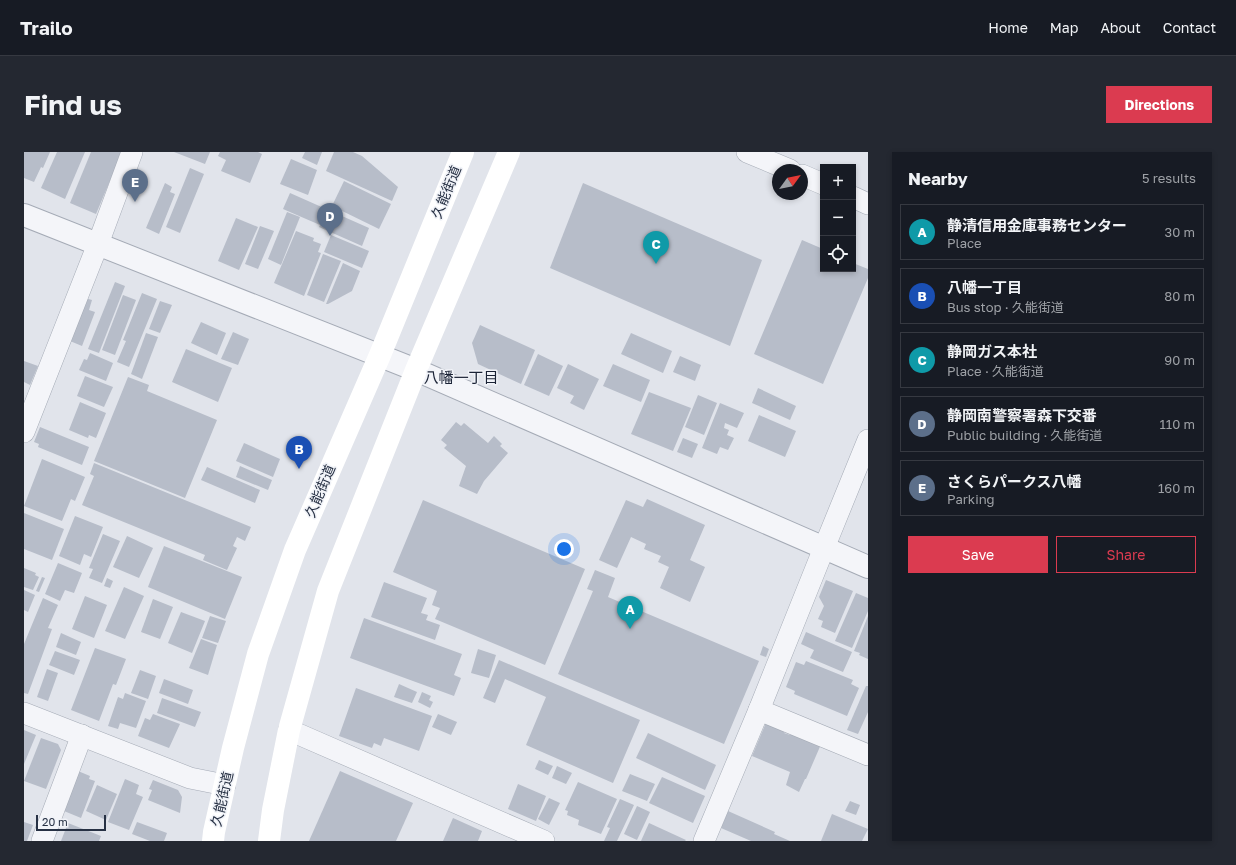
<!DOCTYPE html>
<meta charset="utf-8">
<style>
:root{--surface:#171b24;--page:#242831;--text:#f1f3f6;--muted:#9ea1a6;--line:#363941;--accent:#db3b50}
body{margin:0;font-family:"Golos Text","Noto Sans JP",sans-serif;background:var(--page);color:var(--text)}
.controls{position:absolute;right:12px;top:12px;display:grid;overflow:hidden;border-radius:0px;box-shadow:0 2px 6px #0003}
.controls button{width:36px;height:36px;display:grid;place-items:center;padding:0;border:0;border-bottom:1px solid var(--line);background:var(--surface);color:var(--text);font:20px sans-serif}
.compass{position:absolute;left:748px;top:12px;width:36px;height:36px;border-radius:50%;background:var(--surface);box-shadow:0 2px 6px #0003;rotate:57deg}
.scale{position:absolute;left:12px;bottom:10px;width:70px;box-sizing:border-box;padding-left:4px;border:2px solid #273144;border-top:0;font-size:11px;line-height:14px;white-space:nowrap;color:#273144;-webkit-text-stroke:3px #f1f3f8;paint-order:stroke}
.you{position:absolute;left:540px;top:397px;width:14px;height:14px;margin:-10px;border:3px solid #fff;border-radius:50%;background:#1a73e8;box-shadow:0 0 0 6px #1a73e833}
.badge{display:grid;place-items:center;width:26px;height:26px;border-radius:50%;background:var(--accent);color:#fff;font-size:13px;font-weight:700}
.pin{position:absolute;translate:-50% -33px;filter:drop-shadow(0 1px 2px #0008)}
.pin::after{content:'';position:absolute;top:21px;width:14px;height:12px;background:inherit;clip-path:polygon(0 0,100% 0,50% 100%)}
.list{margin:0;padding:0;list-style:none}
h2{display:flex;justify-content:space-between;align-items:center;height:52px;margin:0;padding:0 16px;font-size:17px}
h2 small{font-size:13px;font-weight:400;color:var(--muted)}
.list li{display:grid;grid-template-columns:26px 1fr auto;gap:12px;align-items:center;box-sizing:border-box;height:56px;margin:0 8px 8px;padding:0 8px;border:1px solid var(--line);border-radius:0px}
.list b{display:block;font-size:15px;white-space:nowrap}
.list p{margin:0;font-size:13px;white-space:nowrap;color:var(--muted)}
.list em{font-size:13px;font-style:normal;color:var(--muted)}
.actions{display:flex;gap:8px;padding:12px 16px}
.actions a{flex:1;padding:9px 0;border:1px solid var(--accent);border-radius:0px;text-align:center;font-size:14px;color:var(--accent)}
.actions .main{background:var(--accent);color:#fff}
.icon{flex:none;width:22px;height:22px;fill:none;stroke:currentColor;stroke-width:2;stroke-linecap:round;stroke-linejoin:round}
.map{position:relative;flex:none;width:844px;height:689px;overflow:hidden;border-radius:0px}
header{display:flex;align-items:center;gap:24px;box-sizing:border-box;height:56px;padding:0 20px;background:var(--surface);border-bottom:1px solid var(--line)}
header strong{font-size:19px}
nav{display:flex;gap:22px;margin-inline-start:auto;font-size:14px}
.intro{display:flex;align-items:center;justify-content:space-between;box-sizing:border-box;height:96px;padding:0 24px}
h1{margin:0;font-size:28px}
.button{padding:10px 18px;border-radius:0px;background:var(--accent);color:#fff;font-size:14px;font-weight:700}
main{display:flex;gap:24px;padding:0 24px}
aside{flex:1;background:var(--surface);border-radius:0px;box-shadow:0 2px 6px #0003}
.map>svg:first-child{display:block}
</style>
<header>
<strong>Trailo</strong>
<nav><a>Home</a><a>Map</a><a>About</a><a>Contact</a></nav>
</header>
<div class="intro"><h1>Find us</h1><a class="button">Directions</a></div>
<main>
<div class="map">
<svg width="844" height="689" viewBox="0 0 844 689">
<rect width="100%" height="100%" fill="#e1e4eb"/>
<!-- building -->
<g fill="#b7bdc9">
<polygon points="0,0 26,0 19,16 17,15 10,30 0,26"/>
<polygon points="33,0 61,0 41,47 17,36"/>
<polygon points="67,0 98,0 72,62 46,51"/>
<polygon points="150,0 186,0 181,12"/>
<polygon points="196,0 234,0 238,2 226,31 197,19 202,8 194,4"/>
<polygon points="281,0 298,0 293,13 278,6"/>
<polygon points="310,0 329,0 338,4 374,35 368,49 302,19"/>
<polygon points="267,7 293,18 284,43 256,32"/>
<polygon points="166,16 180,22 156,81 142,75"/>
<polygon points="320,29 367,52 355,77 308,54"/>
<polygon points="141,31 148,35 146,40 151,42 135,82 122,76"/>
<polygon points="559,31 738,108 706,194 526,116"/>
<polygon points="266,41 345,76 338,94 295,75 296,73 259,57"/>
<polygon points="263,60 276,65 257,113 244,107"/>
<polygon points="212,66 234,75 215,118 194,109"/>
<polygon points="236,74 250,79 234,117 221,112"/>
<polygon points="272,79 290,86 289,89 297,92 294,100 297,101 280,144 250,131"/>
<polygon points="307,83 345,99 338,116 300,100"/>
<polygon points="778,88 799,97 799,117 829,117 829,111 844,117 844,126 799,232 730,202"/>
<polygon points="299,102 317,109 300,150 283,143"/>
<polygon points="319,111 336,119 328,139 304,152 302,152"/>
<polygon points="91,130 101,134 75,201 64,197"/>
<polygon points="118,141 133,147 105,215 93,210 102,189 99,188"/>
<polygon points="99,143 112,148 91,203 78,198"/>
<polygon points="61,146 68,148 65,158 71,160 58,194 46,189"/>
<polygon points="136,149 148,153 136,181 125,177"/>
<polygon points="177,170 202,181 193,203 167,191"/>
<polygon points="456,173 511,198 497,232 454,212 448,191"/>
<polygon points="209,180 225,187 214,213 197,207"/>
<polygon points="122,181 134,185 118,227 107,222"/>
<polygon points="607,181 648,199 639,221 597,202"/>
<polygon points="162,197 208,216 194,250 148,230"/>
<polygon points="66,201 89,211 82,229 55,218 60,207 63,208"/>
<polygon points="514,202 539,214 525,244 500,233"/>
<polygon points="656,204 677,213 671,229 649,220"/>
<polygon points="0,209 14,214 6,233 0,230"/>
<polygon points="544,212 575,227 560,258 546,251 550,244 533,236"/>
<polygon points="589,212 626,228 617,250 579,234"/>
<polygon points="61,224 89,235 80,255 53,244"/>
<polygon points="104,225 125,233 123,239 193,268 161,346 70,309"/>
<polygon points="734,236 772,254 766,268 728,251"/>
<polygon points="625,240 667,256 649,299 607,282"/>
<polygon points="674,243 693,251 680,283 661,275"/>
<polygon points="56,250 82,261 72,286 65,283 64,286 45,278"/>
<polygon points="696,251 720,261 713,276 701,271 700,276 705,278 703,283 710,286 704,298 696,295 693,302 678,296"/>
<polygon points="735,263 772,279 761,305 724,289"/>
<polygon points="432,270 437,274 440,271 464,291 470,284 478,292 476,294 484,301 460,329 453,342 435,334 442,314 420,296 423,293 417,288"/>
<polygon points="16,275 65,295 58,313 14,295 15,292 10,290"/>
<polygon points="659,286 674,292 668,306 653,300"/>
<polygon points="220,291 256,307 249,325 212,309"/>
<polygon points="18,307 61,325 51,349 47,347 38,369 0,354"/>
<polygon points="70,311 227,375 221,389 213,385 209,394 213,396 203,418 179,408 181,403 58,353 70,324 66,322"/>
<polygon points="216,314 248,328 244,338 212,325"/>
<polygon points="183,315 236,338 231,351 177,328"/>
<polygon points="623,347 681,373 666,408 681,415 666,450 636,436 645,415 634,410 637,404 620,397 622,392 607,385 593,416 575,408 602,348 619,355"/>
<polygon points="399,348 561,417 521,513 411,467 416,456 408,453 413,439 369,420"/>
<polygon points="0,361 40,377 28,408 0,397"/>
<polygon points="51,364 79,375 67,405 60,402 56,413 35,404"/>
<polygon points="79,382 96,389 78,431 65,426 69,417 65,416"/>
<polygon points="103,384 129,396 115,426 89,415"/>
<polygon points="140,394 218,425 201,467 124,435"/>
<polygon points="34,411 58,421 50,441 41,438 36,449 21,442"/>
<polygon points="0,416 12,421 11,423 15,425 9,438 0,435"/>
<polygon points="571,418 591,426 584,445 735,509 700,592 534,522 569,439 563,437"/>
<polygon points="18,425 21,426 15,440 12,439"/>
<polygon points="83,426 89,429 86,436 80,434"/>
<polygon points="802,428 829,439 811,481 797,475 799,469 794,467 800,454 795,445"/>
<polygon points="360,430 403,446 397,461 404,463 402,468 416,473 411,488 347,465"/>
<polygon points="100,435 120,444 101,487 81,479"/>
<polygon points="0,438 11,443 4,460 0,458"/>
<polygon points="832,441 844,446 844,459 828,496 811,489"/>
<polygon points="61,444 83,453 70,486 48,477"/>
<polygon points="19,446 34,453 24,476 28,477 4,542 0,541 0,492"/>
<polygon points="129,447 149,455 136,487 117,480"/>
<polygon points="157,460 181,469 168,501 144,491"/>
<polygon points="186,464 202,469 194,491 178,486"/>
<polygon points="844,464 844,507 835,503 836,501 830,499"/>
<polygon points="340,466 438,502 430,523 437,526 430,544 326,506"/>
<polygon points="782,480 828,500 819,520 786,506 790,498 777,492"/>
<polygon points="37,481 57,490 52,503 32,495"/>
<polygon points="177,487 193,493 184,523 165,516"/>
<polygon points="739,494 745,497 742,505 736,503"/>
<polygon points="71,496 102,507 92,533 89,532 75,569 47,558"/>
<polygon points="454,497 472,503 465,526 447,521"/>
<polygon points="31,499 56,508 50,523 25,513"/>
<polygon points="475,508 616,568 589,631 502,593 522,545 481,527 471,551 459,546"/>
<polygon points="782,509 829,528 827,532 835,536 823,564 770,542 771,539 762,535 772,510 780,513"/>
<polygon points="23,517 34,521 24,549 13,545"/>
<polygon points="116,518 132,524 124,547 107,541"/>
<polygon points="140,527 169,538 164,552 135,541"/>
<polygon points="375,532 393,540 388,551 370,545"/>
<polygon points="842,534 844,534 844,560 834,582 823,578"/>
<polygon points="332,536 408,564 395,599 360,586 357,594 350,591 348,596 315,584"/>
<polygon points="398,540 407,544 405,548 409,550 406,556 394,550"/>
<polygon points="101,541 122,549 112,576 96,571 94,577 84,574 94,545 99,547"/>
<polygon points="138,546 177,560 171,575 133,561"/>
<polygon points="129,562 156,572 145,596 114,584 121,566 126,568"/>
<polygon points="414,562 433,570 427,583 408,575"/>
<polygon points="744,566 763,574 760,581 766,583 769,577 798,590 782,627 781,627 775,640 762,633 766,620 728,604"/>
<polygon points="0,578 12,583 0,612"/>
<polygon points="624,581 692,613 681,638 612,606"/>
<polygon points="17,586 34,592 37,598 22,637 0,629"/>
<polygon points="515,608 529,614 524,623 511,617"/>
<polygon points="533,614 548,621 542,632 528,626"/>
<polygon points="54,619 66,624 65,627 71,629 57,666 40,659"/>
<polygon points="316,619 389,651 372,689 285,689"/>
<polygon points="606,622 631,632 623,649 598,639"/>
<polygon points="638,625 681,644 669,671 625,651"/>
<polygon points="101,627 115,633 112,642 119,645 105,678 84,670"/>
<polygon points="129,628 154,638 158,645 156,661 124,648 128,638 125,637"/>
<polygon points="554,630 593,647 577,682 554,673 555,668 543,663 544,659 541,658"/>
<polygon points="494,632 522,644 512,669 484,657"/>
<polygon points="73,633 93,642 82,668 62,659"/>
<polygon points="525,646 536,651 525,673 514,667"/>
<polygon points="596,647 610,653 593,689 580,689 586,676 583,675"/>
<polygon points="826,649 836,653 832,663 821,659"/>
<polygon points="613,654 626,660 613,688 600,682"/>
<polygon points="704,659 751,680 750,682 766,689 727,689 697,676"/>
<polygon points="808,662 844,677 838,689 797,689"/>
<polygon points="429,666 458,679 454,689 419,689"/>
<polygon points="0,670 9,673 3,689 0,689"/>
<polygon points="113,670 143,681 140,689 126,689 108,682"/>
<polygon points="44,671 77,684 75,689 37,689"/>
<polygon points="625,671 662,688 661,689 617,689"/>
</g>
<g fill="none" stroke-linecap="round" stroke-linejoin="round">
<defs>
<g id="minor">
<polyline points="723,0 766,18"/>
<polyline points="778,23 799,32"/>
<polyline points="829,45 844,52"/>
<polyline points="0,280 74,92 108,0"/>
<polyline points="735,558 844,603"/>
<polyline points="0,561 166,626 201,633"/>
<polyline points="265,578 520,689"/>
<polyline points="18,689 58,583"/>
<polyline points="680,689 735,558 800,396 844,288"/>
</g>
<polyline id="tertiary" points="0,63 392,218 844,415"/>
</defs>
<!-- minor casing -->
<use href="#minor" stroke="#a5abb6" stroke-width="22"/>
<!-- tertiary casing -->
<use href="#tertiary" stroke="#a5abb6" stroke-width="24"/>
<!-- minor -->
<use href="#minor" stroke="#f4f5f9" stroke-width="21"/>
<!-- tertiary -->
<use href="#tertiary" stroke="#f4f5f9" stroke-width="22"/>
<!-- secondary -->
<g stroke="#fff" stroke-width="22">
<polyline points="189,689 190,680 209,596 234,502 271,398 356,203 439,0"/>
<polyline points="245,689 249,658 265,578 304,439 392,218 485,0"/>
</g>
</g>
<g text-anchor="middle" stroke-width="3" stroke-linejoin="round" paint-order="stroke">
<!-- street labels -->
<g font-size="14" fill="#273144" stroke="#f1f3f8">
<text transform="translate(422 40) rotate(-68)" y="5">久能街道</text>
<text transform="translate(296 339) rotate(-67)" y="5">久能街道</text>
<text transform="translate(198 647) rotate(-77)" y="5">久能街道</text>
</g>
<!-- neighbourhood labels -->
<g font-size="15" fill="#1a2235" stroke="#f1f3f8">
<text x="437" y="231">八幡一丁目</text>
</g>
</g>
</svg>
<div class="controls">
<button>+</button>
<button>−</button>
<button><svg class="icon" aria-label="locate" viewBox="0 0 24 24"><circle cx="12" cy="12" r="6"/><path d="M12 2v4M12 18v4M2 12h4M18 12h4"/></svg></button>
</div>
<svg class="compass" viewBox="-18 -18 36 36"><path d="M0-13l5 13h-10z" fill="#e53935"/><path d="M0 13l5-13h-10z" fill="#9ea1a6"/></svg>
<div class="scale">20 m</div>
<div class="you"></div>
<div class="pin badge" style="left:606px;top:477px;background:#0f9aa8">A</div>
<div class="pin badge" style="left:275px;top:317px;background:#1a4fb4">B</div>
<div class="pin badge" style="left:632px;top:112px;background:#0f9aa8">C</div>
<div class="pin badge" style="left:306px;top:84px;background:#5c6f8a">D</div>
<div class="pin badge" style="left:111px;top:50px;background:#5c6f8a">E</div>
</div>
<aside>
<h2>Nearby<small>5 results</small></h2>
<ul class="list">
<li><span class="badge" style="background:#0f9aa8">A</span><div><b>静清信用金庫事務センター</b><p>Place</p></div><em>30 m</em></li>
<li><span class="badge" style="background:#1a4fb4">B</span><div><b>八幡一丁目</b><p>Bus stop · 久能街道</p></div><em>80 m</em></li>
<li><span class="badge" style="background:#0f9aa8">C</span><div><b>静岡ガス本社</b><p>Place · 久能街道</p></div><em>90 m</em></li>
<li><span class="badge" style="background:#5c6f8a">D</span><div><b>静岡南警察署森下交番</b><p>Public building · 久能街道</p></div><em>110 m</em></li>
<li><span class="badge" style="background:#5c6f8a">E</span><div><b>さくらパークス八幡</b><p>Parking</p></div><em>160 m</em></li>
</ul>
<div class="actions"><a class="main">Save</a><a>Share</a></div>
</aside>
</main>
